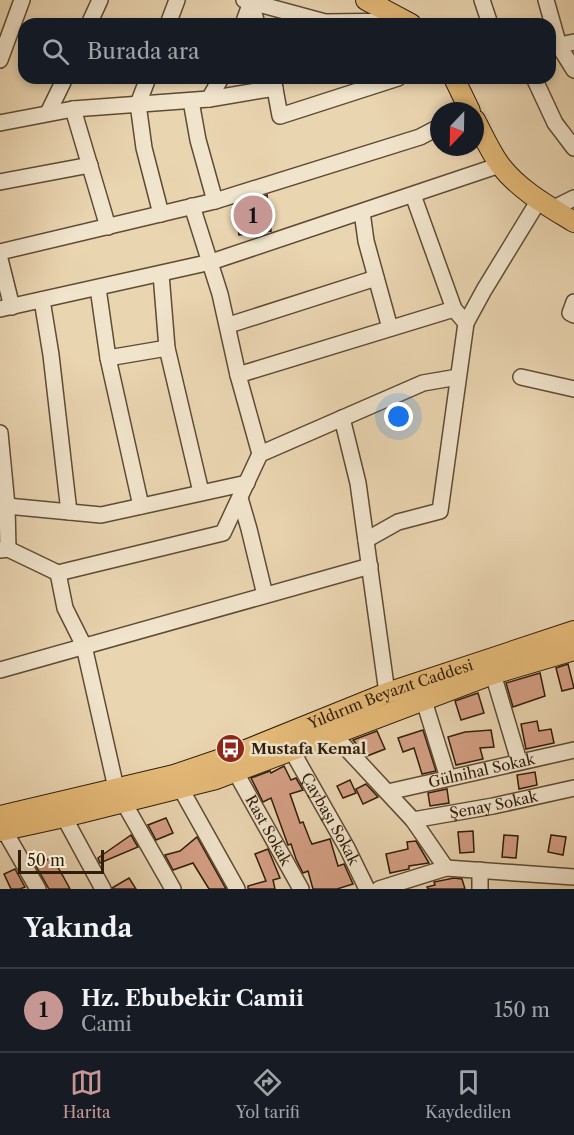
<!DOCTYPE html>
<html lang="tr">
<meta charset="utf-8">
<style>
:root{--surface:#171b24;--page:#20242c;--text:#f1f3f6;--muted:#9ea1a6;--line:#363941;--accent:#c59692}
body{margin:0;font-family:"Libre Caslon Text",serif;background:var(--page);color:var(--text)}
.compass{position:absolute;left:430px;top:102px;width:54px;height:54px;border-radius:50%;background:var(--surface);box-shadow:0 3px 9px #0003;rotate:202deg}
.scale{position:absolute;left:18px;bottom:15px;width:86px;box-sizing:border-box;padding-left:6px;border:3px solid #301e0a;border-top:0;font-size:16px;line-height:21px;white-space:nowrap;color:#301e0a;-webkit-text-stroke:4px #f1e4cc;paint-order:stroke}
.you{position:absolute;left:399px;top:417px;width:21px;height:21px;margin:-15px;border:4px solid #fff;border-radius:50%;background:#1a73e8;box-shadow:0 0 0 9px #1a73e833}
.badge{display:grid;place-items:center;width:39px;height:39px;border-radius:50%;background:var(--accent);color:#111;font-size:20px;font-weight:700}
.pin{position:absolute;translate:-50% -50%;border:3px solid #fff;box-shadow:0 2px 6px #0006}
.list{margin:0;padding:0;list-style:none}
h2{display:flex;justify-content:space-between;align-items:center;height:78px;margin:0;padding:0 24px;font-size:26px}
h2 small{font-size:20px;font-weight:400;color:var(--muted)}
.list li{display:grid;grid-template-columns:39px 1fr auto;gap:18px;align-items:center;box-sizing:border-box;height:84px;padding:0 24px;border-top:2px solid var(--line)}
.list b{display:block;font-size:22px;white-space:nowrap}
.list p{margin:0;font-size:20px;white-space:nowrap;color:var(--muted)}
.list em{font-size:20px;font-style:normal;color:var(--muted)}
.icon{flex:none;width:33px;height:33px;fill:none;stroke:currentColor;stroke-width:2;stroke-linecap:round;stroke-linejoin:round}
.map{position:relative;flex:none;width:574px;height:889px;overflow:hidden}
.search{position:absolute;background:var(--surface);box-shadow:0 3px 9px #0003;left:18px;right:18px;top:18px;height:66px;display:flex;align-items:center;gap:15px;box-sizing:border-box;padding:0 21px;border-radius:18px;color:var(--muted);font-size:22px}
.sheet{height:162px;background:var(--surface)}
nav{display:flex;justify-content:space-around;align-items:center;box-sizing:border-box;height:84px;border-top:2px solid var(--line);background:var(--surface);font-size:16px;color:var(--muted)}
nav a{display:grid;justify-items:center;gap:3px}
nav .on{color:var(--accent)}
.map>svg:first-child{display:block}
</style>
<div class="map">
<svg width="574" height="889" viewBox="0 0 574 889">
<rect width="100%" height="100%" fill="#ead5b1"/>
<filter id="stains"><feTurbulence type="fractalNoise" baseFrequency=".00333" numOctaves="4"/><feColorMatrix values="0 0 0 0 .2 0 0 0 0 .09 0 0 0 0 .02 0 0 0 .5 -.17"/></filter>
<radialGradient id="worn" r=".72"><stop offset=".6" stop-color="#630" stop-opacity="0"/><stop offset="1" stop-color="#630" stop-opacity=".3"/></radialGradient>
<!-- building -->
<g fill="#d59f85" stroke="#301e0a" stroke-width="1.5">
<polygon points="267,195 271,231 239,235 235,205"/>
<polygon points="568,664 574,688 562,691 556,668"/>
<polygon points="540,673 545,696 513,707 506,683"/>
<polygon points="478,693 484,713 461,720 455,701"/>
<polygon points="537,721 539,731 551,729 554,743 526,749 521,724"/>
<polygon points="423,730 436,771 422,774 414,748 403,752 398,738"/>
<polygon points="491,730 494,747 480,748 483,759 456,765 448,737 465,732"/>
<polygon points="377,731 385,749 367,756 353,740"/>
<polygon points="284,766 291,780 296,778 303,790 290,794 300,823 303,822 310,840 312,844 330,839 338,866 344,864 353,884 337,889 313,889 308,871 303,873 296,859 291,844 288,845 271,798 263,802 251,778 270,771 271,773"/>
<polygon points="535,772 537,785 519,789 517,775"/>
<polygon points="350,780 356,793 343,798 337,786"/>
<polygon points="366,784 378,797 363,804 356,789"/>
<polygon points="447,789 449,803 430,806 428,793"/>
<polygon points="166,818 173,833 156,840 148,825"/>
<polygon points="473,831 474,852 460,853 458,832"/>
<polygon points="131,835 138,847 100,863 98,858"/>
<polygon points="504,835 518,836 516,858 502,857"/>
<polygon points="551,835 566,837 563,855 548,852"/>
<polygon points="197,837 226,889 209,889 193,863 173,870 165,855 180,851"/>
<polygon points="416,841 429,863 409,866 409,869 390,873 386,854 408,849 407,842"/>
<polygon points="268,849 280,878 273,880 275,889 248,889 248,886 266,881 255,854"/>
<polygon points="52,857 63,876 70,889 49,889 36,866"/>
<polygon points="15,869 25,887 20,889 11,889 4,874"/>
<polygon points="129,878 136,889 113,889 112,888"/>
<polygon points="454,878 462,879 465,889 428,889 427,887 435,885 434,882"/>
</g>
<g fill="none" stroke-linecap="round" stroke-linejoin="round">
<defs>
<g id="minor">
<polyline points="244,0 325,22 407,21"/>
<polyline points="482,0 490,24"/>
<polyline points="546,0 559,46 574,70"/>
<polyline points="251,2 257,24"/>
<polyline points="89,24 100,0"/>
<polyline points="168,24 177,0"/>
<polyline points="243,24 251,2"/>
<polyline points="550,47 574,42"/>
<polyline points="0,60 22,0"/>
<polyline points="148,78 138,104 144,148 161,214"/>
<polyline points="273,78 280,116 398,78"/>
<polyline points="534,78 555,123 574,148"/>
<polyline points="209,99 221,78"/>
<polyline points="191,101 198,140 215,201"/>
<polyline points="73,109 108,227"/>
<polyline points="48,113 65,78"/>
<polyline points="0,123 73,109 209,99 275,88"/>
<polyline points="0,182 90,165"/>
<polyline points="192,206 220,294 238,375 260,454"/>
<polyline points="552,209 574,198"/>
<polyline points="362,212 366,241 390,328"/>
<polyline points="0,252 215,201 420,137 439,127"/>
<polyline points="0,259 12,307"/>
<polyline points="161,274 167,348 201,492"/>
<polyline points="98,288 108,358 141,506"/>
<polyline points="42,300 51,355 69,512"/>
<polyline points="574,302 570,313 574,315"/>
<polyline points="0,309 211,262 500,165"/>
<polyline points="466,323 484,290 539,200"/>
<polyline points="229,325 376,278"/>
<polyline points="108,358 167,348"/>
<polyline points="238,375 454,309"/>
<polyline points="521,377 574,389"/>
<polyline points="342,418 358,483 387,693"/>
<polyline points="0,433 7,506 8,549"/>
<polyline points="240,498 249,529 265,595"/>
<polyline points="7,506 101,515 247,483"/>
<polyline points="366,540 398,522 440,511 466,323 454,309 413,195"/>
<polyline points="0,550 8,549 58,573 223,533 260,454 423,383 458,377"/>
<polyline points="58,573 65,608 84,646 116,788"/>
<polyline points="0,670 370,566"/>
<polyline points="493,674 519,761"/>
<polyline points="424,701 448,778"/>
<polyline points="333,734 413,820 446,868"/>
<path id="s1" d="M292,751L347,848L367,889"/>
<path id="s2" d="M235,771L301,889"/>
<polyline points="181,789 237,889"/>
<path id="s3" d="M388,792L574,750"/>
<polyline points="124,803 173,889"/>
<polyline points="64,817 103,889"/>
<path id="s4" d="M413,820L493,806L574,788"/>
<polyline points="4,830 38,889"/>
<polyline points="480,870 480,889"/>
<polyline points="379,889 446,868 574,877"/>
</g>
<g id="major">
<polyline points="366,0 411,24"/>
<polyline points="454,78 470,111"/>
<path d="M475,120C483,135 490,151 500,165C519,190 548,206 574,222"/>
<path id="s5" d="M0,816L174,775L236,754L387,693L574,631"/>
<polyline points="0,831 64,817 216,779 493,674 574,650"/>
</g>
</defs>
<!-- minor casing -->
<use href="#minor" stroke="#5e4c34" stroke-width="18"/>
<!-- major casing -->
<use href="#major" stroke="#301e0a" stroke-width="22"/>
<!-- minor -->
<use href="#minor" stroke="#f1e4cc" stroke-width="15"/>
<!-- major -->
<use href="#major" stroke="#e5ba78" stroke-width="20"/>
</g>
<!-- icons -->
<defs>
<symbol id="bus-disc" viewBox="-11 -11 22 22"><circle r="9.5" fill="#8f2418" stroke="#f1e4cc"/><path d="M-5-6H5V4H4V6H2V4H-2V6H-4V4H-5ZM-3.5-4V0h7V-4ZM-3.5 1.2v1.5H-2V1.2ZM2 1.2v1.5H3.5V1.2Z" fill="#fff"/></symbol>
</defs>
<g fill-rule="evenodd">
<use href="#bus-disc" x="214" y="732" width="33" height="33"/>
</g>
<g text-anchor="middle" stroke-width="5" stroke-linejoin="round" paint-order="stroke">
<!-- street labels -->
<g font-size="15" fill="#301e0a" stroke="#f1e4cc">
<text dy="5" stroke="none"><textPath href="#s5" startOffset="410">Yıldırım Beyazıt Caddesi</textPath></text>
<text dy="5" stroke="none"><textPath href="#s3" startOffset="96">Gülnihal Sokak</textPath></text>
<text dy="5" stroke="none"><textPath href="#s4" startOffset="82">Şenay Sokak</textPath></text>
<text dy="5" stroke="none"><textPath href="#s1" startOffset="78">Çaybaşı Sokak</textPath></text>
<text dy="5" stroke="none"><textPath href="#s2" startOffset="68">Rast Sokak</textPath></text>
</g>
<!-- poi labels -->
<g font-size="15" font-weight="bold" fill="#301e0a" stroke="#f1e4cc" text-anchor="start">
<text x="251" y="754">Mustafa Kemal</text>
</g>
</g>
<rect width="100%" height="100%" filter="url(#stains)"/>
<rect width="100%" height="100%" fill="url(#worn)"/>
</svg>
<svg class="compass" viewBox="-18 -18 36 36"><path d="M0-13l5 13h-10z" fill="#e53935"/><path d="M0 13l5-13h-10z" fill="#9ea1a6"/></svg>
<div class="scale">50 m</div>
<div class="you"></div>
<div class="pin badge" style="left:253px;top:215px">1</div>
<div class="search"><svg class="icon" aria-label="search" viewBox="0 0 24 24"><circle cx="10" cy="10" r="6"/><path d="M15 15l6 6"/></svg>Burada ara</div>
</div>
<section class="sheet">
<h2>Yakında<small></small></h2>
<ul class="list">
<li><span class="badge">1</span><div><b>Hz. Ebubekir Camii</b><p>Cami</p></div><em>150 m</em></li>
</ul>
</section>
<nav>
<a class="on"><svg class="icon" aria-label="map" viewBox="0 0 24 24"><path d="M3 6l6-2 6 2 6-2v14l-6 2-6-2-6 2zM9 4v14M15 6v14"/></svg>Harita</a>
<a><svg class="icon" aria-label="directions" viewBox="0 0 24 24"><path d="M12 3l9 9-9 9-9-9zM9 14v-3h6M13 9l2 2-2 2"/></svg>Yol tarifi</a>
<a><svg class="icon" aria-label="saved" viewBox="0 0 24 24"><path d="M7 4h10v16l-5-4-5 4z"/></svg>Kaydedilen</a>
</nav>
